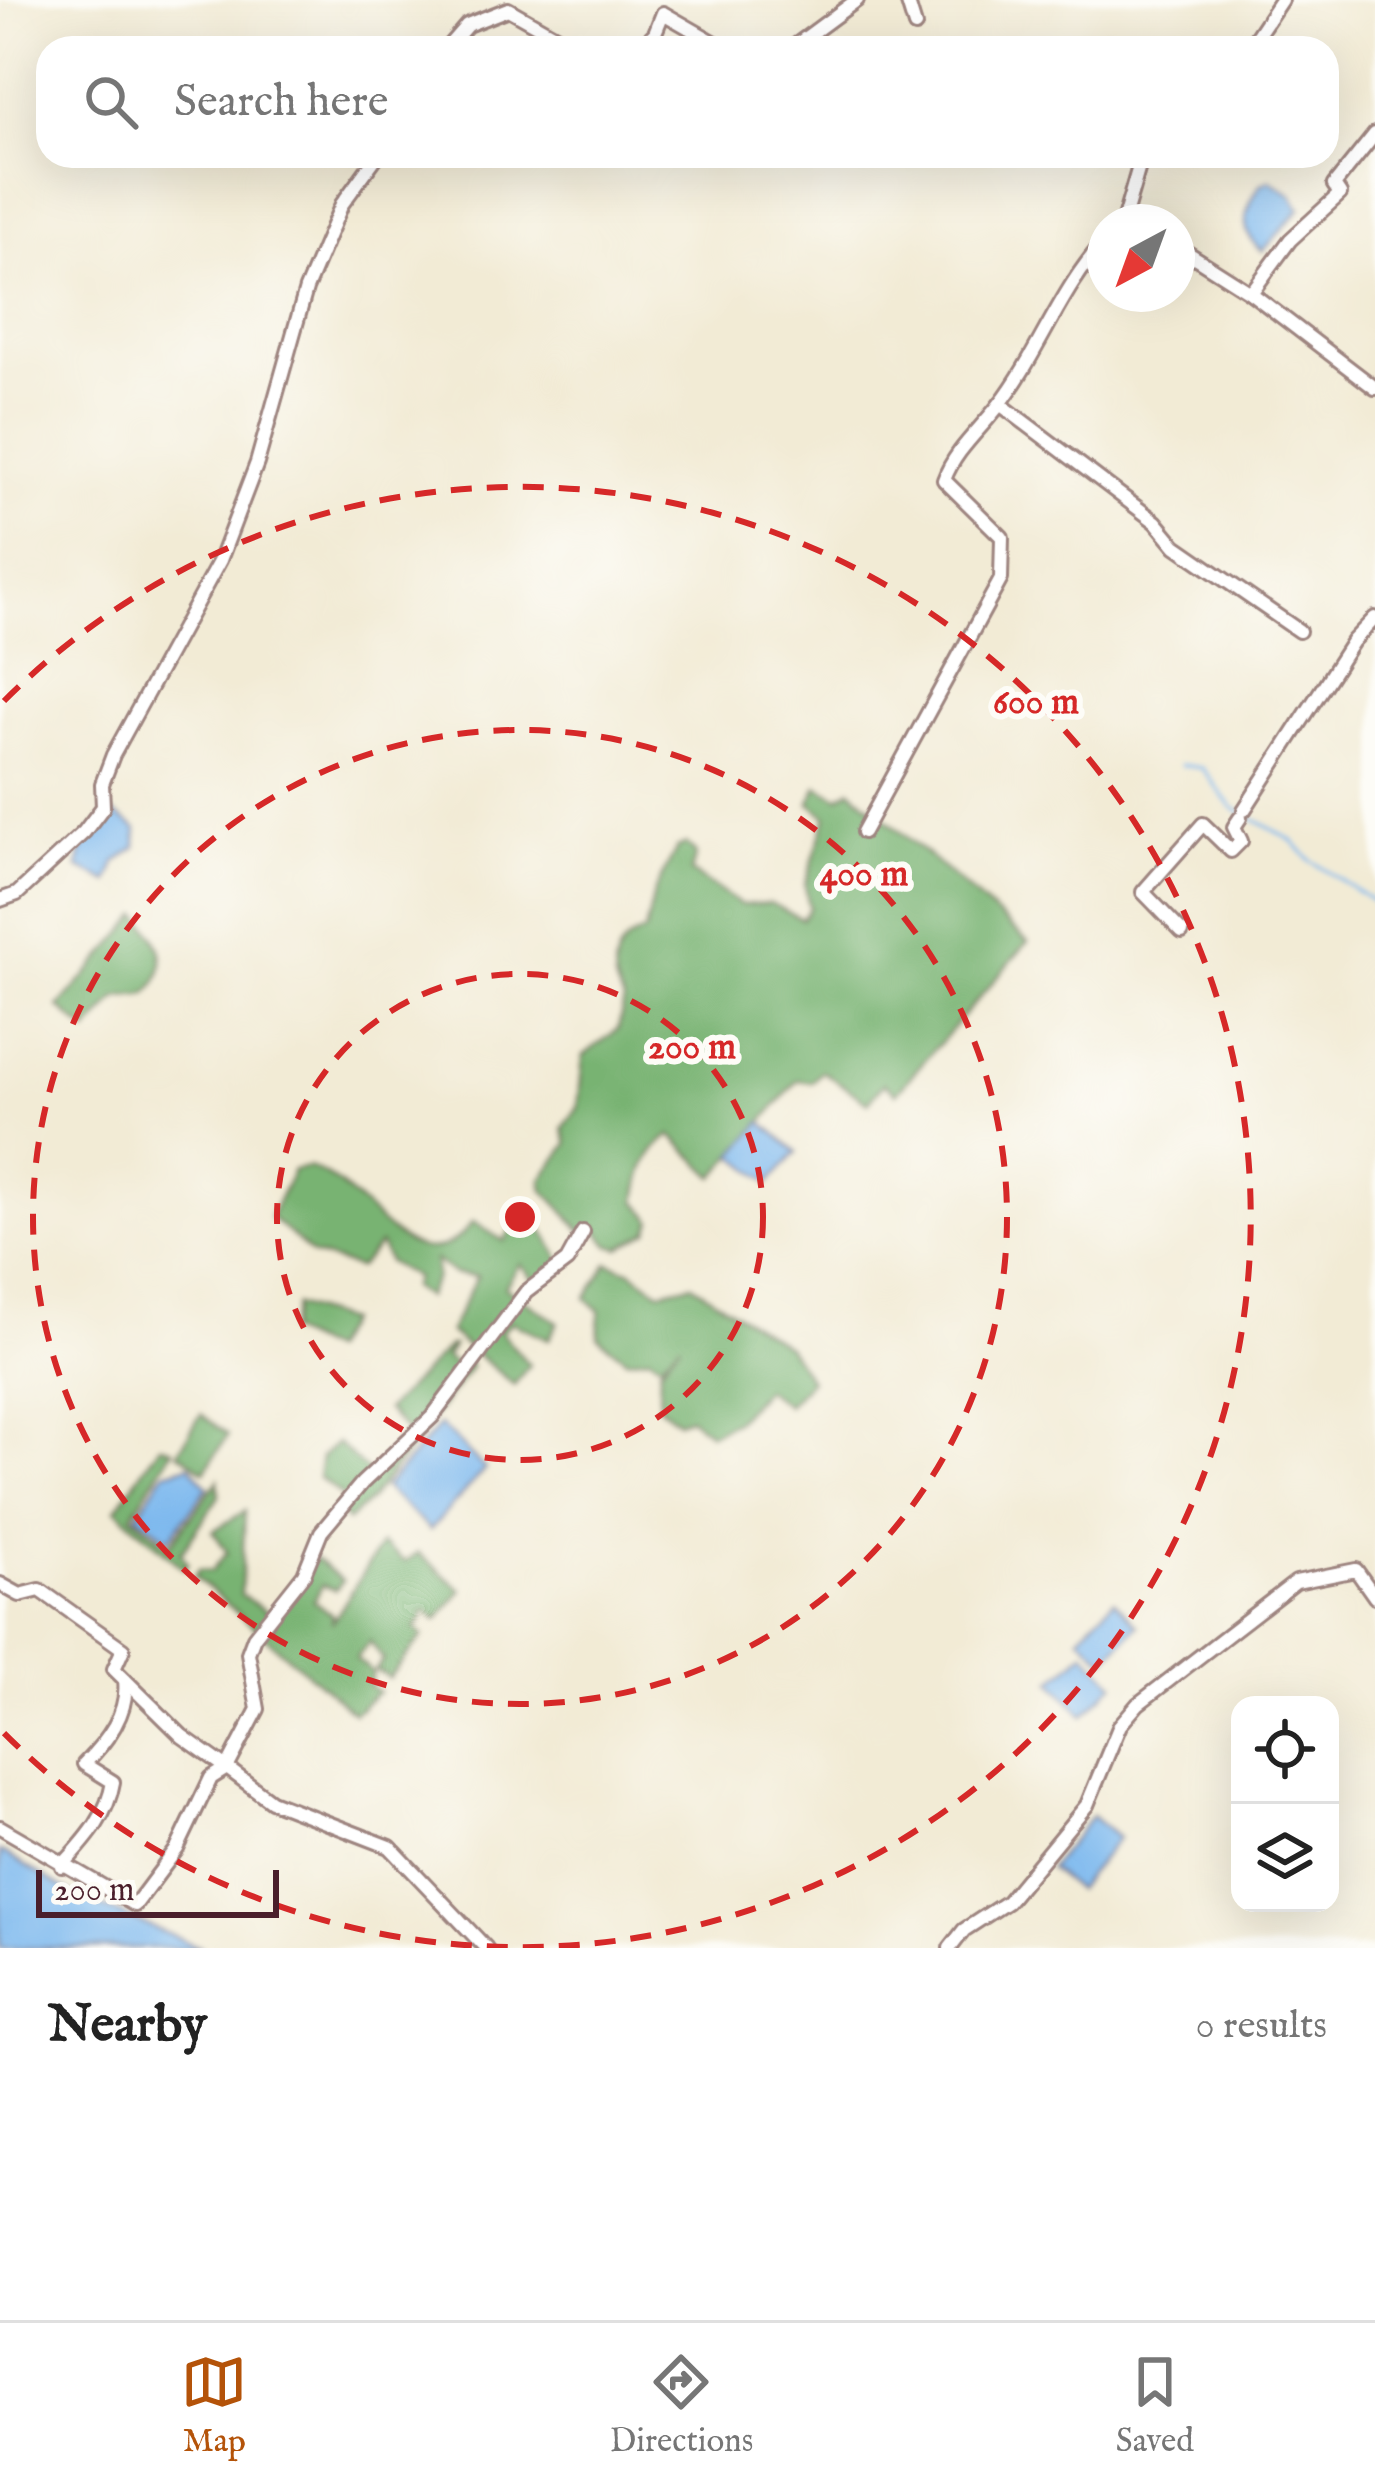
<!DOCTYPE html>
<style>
:root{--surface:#fff;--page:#f6f6f6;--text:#222;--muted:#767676;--line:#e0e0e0;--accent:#b45309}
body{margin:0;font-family:"IM FELL English",serif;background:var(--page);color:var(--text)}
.controls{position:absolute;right:36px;bottom:36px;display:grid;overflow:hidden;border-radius:24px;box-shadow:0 12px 48px #0002}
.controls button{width:108px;height:108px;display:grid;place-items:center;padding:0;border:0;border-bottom:3px solid var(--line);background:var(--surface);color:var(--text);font:60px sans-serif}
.compass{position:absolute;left:1087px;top:204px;width:108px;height:108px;border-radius:50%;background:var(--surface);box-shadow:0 12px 48px #0002;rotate:221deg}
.scale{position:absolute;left:36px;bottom:30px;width:243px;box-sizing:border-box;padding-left:12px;border:6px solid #4a1f2b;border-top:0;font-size:33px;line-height:42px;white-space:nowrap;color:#4a1f2b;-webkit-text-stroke:9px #fdfcf7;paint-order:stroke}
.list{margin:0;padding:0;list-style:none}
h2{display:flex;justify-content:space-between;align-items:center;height:156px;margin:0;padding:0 48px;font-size:51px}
h2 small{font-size:39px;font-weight:400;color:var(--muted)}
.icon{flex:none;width:66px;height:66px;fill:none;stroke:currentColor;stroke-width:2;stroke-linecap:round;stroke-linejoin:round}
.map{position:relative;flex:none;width:1375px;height:1948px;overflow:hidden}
.search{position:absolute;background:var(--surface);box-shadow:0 12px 48px #0002;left:36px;right:36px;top:36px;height:132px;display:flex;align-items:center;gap:30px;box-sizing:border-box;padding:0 42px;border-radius:36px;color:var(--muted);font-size:45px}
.sheet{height:372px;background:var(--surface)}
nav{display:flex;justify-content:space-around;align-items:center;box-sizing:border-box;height:168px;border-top:3px solid var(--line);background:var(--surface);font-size:33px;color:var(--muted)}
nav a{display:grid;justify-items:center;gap:6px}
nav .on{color:var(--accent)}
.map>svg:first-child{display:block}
</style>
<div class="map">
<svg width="1375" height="1948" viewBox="0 0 1375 1948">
<rect width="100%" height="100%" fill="#fdfcf7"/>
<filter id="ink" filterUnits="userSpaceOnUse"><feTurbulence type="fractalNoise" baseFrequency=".00833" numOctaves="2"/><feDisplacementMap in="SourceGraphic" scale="24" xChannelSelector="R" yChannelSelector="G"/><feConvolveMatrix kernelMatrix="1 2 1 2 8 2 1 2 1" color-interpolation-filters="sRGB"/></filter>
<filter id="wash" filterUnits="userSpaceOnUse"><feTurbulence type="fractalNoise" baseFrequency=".004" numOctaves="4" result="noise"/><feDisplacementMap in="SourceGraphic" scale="48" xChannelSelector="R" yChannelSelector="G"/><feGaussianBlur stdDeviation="2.7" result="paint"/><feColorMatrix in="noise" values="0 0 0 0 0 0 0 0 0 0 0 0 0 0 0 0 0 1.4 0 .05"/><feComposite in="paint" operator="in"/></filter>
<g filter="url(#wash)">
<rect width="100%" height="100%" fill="#f2ebd5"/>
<!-- forest -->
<g fill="#78b372" stroke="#61694e" stroke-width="3">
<path d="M818,786L839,797L851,789L1028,942L896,1093L884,1083L868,1102L822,1071L812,1082L798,1080L715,1177L671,1135C647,1152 641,1173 637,1201L653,1220L649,1231L620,1248L609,1245L596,1228L583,1232L544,1190L542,1179L568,1144L563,1128L578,1108L583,1056L618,1029L624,1001C606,973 613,942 645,932L654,892L677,848L687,844L696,854L691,872L741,905L770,903L802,919L809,908L805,885L827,816L810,803Z"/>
<path d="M139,915C161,941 174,966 147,994L117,998L88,1032L59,1007Z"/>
<path d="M308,1167C368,1185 412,1300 473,1222L504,1241L517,1219H537L563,1263L537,1283L520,1264L505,1287L558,1322L549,1339L511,1322L501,1332L529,1365L514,1385L449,1332L477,1276L454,1274L435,1260L436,1277L426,1297L411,1287L415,1278L388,1262L380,1244L358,1268L313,1255L270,1217L293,1170Z"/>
<polygon points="608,1263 630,1270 660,1291 692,1284 787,1346 810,1380 787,1405 764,1389 735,1421 710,1433 689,1417 678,1421 659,1406 660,1368 680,1343 661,1363 649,1356 626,1359 598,1337 600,1311 586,1298"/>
<polygon points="295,1305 346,1321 329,1351 288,1332"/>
<polygon points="449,1346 453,1346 445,1357 454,1365 464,1354 471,1367 370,1500 347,1521 339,1510 347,1500 318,1477 321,1457 337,1443 371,1475 411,1437 386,1410"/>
<polygon points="201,1414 228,1435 205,1471 178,1452"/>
<polygon points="160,1445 173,1449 132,1515 169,1546 218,1480 219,1496 181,1553 188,1563 184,1569 116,1509"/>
<polygon points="245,1511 241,1595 271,1614 315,1559 343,1581 336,1590 322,1585 314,1601 333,1615 332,1623 381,1544 405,1562 418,1553 462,1590 437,1620 427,1612 415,1628 423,1636 389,1678 376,1670 383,1659 370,1641 356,1659 373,1672 369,1685 378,1692 354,1713 194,1576 199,1569 212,1571 227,1552 213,1531"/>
</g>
<!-- water -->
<g fill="#7bb8ee" stroke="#626c8c" stroke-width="3">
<path d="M1270,180L1292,195L1300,209L1263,251C1237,231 1245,210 1260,185Z"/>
<path d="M114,813L137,829L136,847L116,863L109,882L79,868C79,848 95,822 114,813Z"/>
<polygon points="762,1122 797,1152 769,1183 734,1155"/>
<polygon points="440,1425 485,1469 430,1530 384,1488"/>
<polygon points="190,1465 208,1487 169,1539 137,1515 165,1472"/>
<polygon points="1114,1600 1138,1625 1105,1660 1080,1636"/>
<polygon points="1085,1652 1115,1683 1084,1715 1052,1681"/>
<polygon points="1092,1816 1118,1838 1076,1890 1049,1868"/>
<polygon points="0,1851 78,1897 202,1948 0,1948"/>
</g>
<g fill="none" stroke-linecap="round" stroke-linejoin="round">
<!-- stream -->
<polyline stroke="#7bb8ee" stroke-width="3" points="1181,765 1202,768 1232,807 1293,841 1310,860 1375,903"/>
</g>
</g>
<g filter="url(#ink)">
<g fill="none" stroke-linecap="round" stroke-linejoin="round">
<defs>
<g id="minor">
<polyline points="907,0 915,26"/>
<polyline points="447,48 467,25 508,9 577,48"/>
<polyline points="640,48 655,33 663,13 724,48"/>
<polyline points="792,48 857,0"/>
<polyline points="1249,48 1281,0"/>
<polyline points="1123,222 1142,156"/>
<polyline points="1177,246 1251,293 1375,388"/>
<polyline points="1251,293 1290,240 1340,194 1334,185 1375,134"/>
<polyline points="1000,404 1156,522 1176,546 1299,631"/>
<polyline points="1244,810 1353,641 1375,618"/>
<path d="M863,832L1001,579L1002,537L944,480C955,450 980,430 999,405C1040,352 1060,289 1105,241"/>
<polyline points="0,900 17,894 84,832 103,807 102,784 113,755 220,560 257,463 306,289 342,204 377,156"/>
<polyline points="1182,932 1143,892 1203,824 1231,851 1241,841 1234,827 1240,818"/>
<polyline points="0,1584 20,1595 40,1590 123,1649 114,1669 182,1736 227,1768 258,1709 248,1653 254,1637 304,1574 321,1532 362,1483 432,1417 526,1292 567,1261 583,1232"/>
<polyline points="0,1827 135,1905 177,1849 211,1778 227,1768 271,1801 390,1847 486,1948"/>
<path d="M62,1866C85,1840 107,1818 113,1782L84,1764C107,1741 129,1713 125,1680"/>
<polyline points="950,1948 964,1930 1007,1902 1087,1805 1120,1725 1138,1704 1296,1582 1356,1570 1375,1597"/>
</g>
</defs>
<!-- minor casing -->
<use href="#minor" stroke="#9e8580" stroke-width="18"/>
<!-- minor -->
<use href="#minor" stroke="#fff" stroke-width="12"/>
</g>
</g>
<!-- distance rings -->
<g fill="none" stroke="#d62828" stroke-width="6" stroke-dasharray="21 15">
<circle cx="520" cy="1217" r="243"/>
<circle cx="520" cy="1217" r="487"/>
<path d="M4 701A730 730 0 1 1 4 1733"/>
</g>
<circle cx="520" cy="1217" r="18" fill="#d62828" stroke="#fdfcf7" stroke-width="6"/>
<g font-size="36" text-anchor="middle" font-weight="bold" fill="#d62828" stroke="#fdfcf7" stroke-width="12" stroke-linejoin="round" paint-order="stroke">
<text x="1036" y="713">600 m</text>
<text x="864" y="885">400 m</text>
<text x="692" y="1058">200 m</text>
</g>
</svg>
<div class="controls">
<button><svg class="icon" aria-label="locate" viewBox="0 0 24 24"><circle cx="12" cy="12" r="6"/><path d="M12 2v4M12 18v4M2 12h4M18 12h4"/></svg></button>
<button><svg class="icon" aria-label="layers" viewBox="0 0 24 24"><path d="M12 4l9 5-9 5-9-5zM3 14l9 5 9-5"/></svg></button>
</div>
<svg class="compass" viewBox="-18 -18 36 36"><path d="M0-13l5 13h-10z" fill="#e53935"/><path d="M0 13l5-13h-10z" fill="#767676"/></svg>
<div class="scale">200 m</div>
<div class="search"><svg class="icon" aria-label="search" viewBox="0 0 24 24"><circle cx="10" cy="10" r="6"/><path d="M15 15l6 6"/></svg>Search here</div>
</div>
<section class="sheet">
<h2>Nearby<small>0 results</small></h2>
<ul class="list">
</ul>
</section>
<nav>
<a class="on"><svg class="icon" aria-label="map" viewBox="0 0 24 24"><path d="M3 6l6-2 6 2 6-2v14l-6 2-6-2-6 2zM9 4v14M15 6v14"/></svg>Map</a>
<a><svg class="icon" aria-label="directions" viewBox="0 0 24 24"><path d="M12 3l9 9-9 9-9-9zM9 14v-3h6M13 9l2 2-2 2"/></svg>Directions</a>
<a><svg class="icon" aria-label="saved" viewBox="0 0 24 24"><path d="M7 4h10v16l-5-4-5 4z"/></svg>Saved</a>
</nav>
